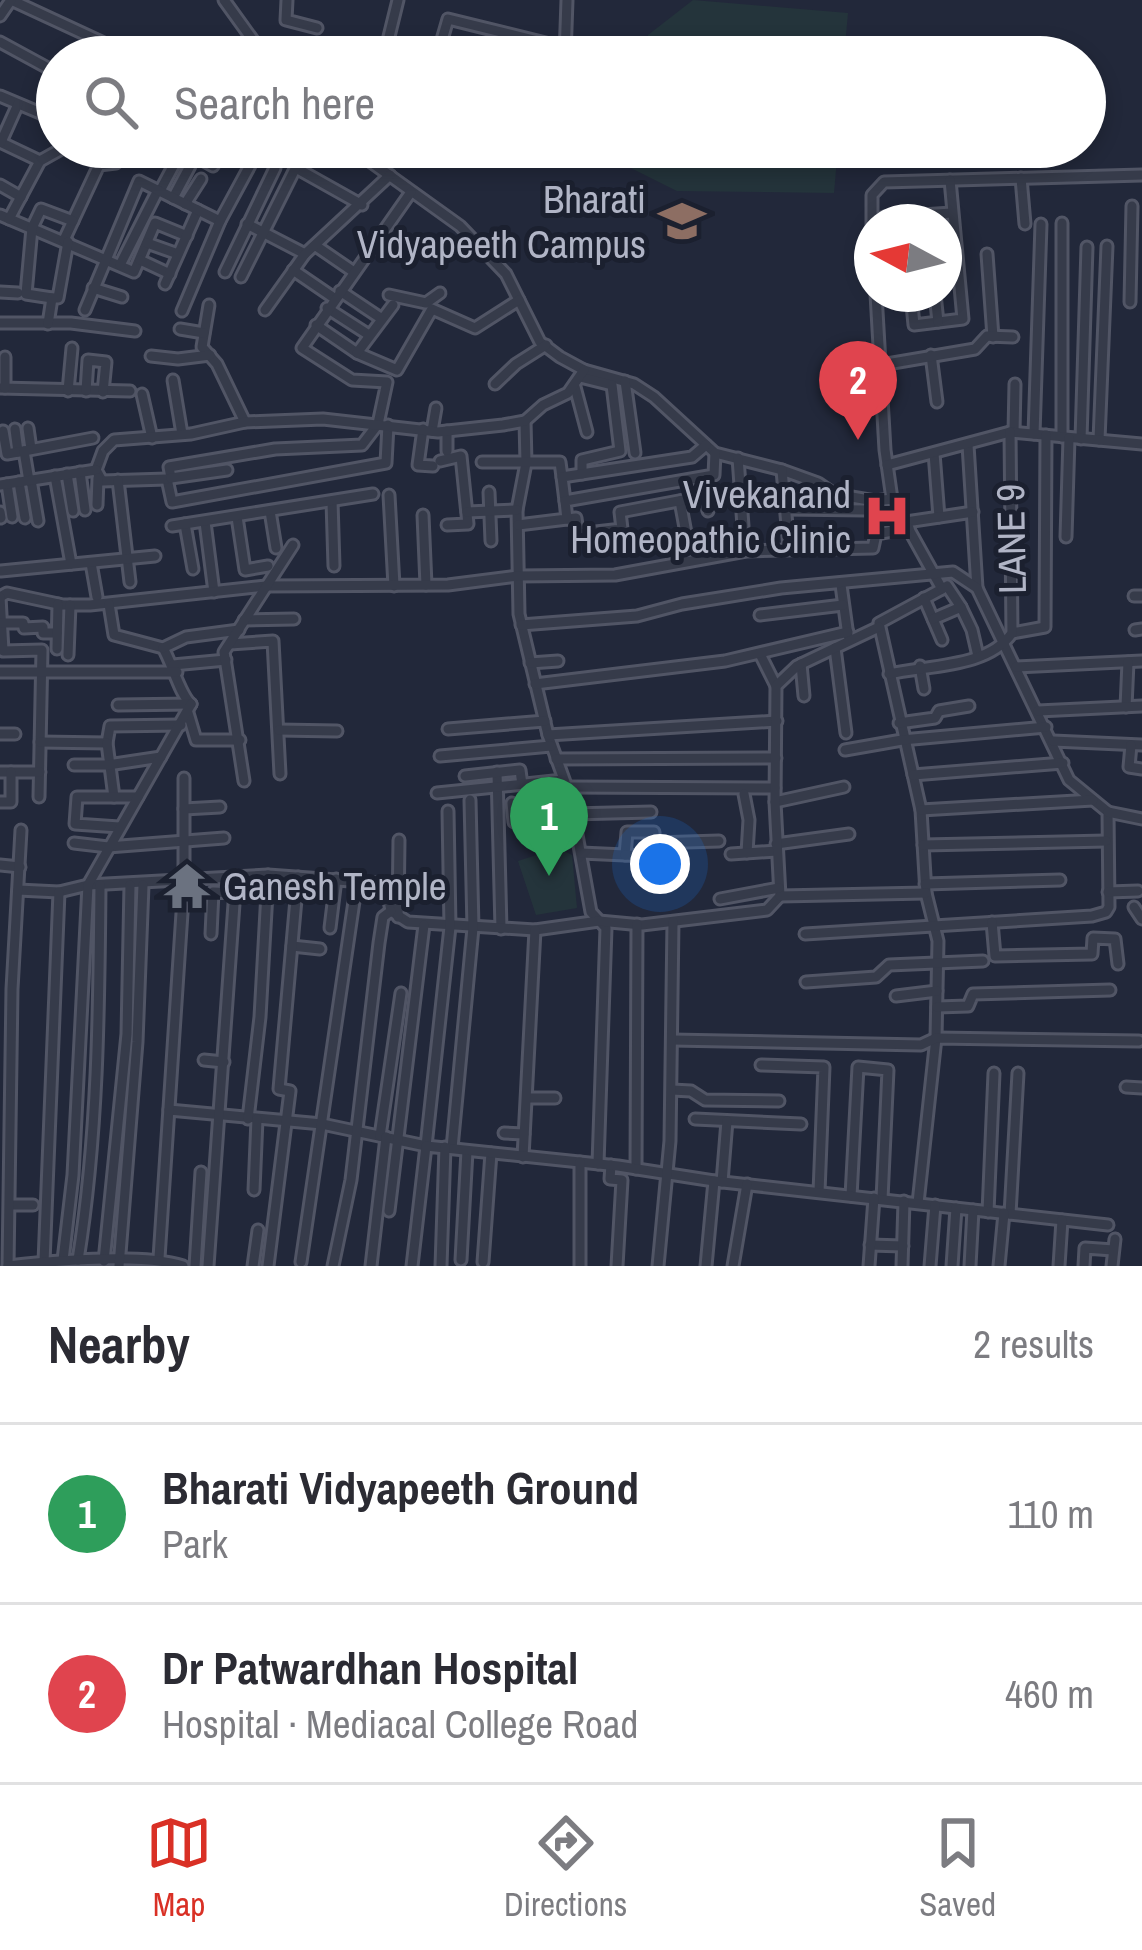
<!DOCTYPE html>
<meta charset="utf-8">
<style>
:root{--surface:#fff;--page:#f2f2f3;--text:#2b2b33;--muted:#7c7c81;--line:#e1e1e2;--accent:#d93025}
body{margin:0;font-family:"Archivo Narrow",sans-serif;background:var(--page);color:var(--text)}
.compass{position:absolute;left:854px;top:204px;width:108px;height:108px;border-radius:50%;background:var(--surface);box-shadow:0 6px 18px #0003;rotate:277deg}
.you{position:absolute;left:660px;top:864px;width:42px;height:42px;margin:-30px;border:9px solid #fff;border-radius:50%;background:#1a73e8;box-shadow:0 0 0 18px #1a73e833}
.badge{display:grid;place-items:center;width:78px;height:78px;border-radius:50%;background:var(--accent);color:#fff;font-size:39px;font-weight:700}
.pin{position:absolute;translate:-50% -99px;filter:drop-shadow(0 3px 6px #0008)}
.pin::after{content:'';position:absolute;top:63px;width:42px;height:36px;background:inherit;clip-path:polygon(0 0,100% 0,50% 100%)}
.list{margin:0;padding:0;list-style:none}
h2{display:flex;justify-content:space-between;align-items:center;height:156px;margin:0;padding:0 48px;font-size:51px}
h2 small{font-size:39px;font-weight:400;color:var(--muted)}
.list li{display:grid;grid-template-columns:78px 1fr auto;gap:36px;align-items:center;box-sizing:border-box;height:180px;padding:0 48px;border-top:3px solid var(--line)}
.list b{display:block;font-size:45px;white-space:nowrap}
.list p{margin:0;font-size:39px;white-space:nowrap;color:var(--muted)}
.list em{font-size:39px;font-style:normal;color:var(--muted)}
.icon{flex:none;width:66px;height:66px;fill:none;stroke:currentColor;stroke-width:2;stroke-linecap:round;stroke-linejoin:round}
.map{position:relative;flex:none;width:1142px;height:1266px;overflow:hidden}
.search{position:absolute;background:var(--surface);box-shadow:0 6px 18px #0003;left:36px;right:36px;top:36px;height:132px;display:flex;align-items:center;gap:30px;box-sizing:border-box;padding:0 42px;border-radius:66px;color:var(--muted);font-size:45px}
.sheet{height:516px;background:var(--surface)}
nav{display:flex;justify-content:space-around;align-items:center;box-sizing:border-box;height:168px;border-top:3px solid var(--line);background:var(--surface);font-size:33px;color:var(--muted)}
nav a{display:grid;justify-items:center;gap:6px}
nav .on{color:var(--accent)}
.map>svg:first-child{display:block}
</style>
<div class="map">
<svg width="1142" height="1266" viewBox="0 0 1142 1266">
<rect width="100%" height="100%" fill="#22283a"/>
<!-- green -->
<g fill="#24343b">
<polygon points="693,0 848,13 844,57 645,57 648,35"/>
<polygon points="634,147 838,147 834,193 677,191 631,168"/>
<polygon points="558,848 572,855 577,908 536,915 518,861"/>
</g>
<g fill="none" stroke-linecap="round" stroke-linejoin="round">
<defs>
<g id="minor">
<polyline points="11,0 134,57"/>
<polyline points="224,0 265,57"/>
<polyline points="287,0 286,20 317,28"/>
<polyline points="0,16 11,0"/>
<polyline points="0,42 57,73"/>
<polyline points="306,50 331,57"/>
<polyline points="384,57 398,0"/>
<polyline points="437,57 448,19 566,48"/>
<polyline points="565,57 567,0"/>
<polyline points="0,96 57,120"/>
<polyline points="0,142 40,161"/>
<polyline points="1,142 18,104"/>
<path d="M142,147C156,156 174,158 190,166L173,198"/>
<polyline points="179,147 213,166 224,147"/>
<polyline points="350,147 460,226 506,274 540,342 560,357 584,370 634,384 654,397 715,453 782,470 818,483 834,494 875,501 892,499"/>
<polyline points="533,147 582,155"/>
<polyline points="296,168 362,205"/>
<polyline points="1021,178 1025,224"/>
<polyline points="0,185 21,197"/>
<polyline points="160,191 177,159"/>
<polyline points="185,204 201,179"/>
<polyline points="0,215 134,272 155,223 187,236"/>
<polyline points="884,217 906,216"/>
<polyline points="9,219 40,161 65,147"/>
<polyline points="906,222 906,216 952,213"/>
<polyline points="247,224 305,254"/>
<polyline points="872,226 872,195 884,182 1142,175"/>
<polyline points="64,240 99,165 116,163 124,147"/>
<polyline points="147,243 178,254"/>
<polyline points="316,246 354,272"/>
<polyline points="987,254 993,337"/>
<polyline points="140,260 170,274"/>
<polyline points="120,265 158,190"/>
<polyline points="293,270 334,298"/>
<polyline points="225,272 275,168"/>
<polyline points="241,277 306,147"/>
<polyline points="165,284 198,210"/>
<polyline points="93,288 122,297"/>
<polyline points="340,291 382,319"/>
<polyline points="0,292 18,293"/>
<polyline points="876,294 885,450 892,499 942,589 879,623 921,810 926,893 938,941 936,1038 918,1203"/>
<polyline points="911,294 914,325 963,319 950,180"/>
<polyline points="935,294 938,322"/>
<polyline points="389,295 426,303 440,293"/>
<polyline points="52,298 26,294 32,228 41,209 73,221"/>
<polyline points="1130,302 1132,206"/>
<polyline points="209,305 202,347 217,364 245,422"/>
<polyline points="327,308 369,335"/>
<polyline points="85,310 139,181 220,221"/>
<polyline points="265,310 305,254 390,175"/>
<polyline points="182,311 220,221 260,147"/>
<polyline points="0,323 71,323 135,331"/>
<polyline points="48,324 52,298 58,298 68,242"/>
<polyline points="316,325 357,353 397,370 432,309 475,328 519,300"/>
<polyline points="180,329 204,333"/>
<polyline points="357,353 393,305"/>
<polyline points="931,355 937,402"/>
<polyline points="151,356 178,359 210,355"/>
<polyline points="881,365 975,349 987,336 1013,337"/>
<polyline points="580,377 612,385 620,451 582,460 582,474"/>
<polyline points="173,380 182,434"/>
<polyline points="625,381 635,453"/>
<polyline points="495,384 516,364 546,345"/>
<polyline points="575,387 587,432"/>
<polyline points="0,388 130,391"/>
<polyline points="5,388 5,357"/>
<polyline points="68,391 72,348"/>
<polyline points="86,391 88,360 106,362 103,392"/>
<polyline points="142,394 152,438"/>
<polyline points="525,421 526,463 517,510 519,614 548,735 570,796 591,912 606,928 598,1164"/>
<polyline points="388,425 386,463 172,502 167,479 171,478 169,467 275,449 362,445 378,424 387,382 352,380 302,348 411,192"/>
<polyline points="28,428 31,449"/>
<polyline points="15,429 18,452"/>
<polyline points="423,429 418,465 433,466"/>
<polyline points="3,431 7,454 24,451"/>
<polyline points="432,431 436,408"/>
<polyline points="447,431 447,451"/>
<polyline points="1014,432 1015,384"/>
<polyline points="1034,434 1041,224"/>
<polyline points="1062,437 1062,223"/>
<polyline points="1081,439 1087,247"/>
<polyline points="1099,440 1107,246"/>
<polyline points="968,445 977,588"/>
<polyline points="934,453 939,517"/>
<polyline points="738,458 743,526"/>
<polyline points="440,461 461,456 468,524 447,525"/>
<polyline points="482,462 560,462 562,477"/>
<polyline points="887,465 1010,432 1142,444"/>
<polyline points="96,470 103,451 114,440 191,434 245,422 323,419 438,432 503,425 525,421 543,405 568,393 584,370"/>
<polyline points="96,470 102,481 167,479"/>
<polyline points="782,470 789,548"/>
<polyline points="80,472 85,510"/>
<polyline points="67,474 73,511"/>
<polyline points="55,476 71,564"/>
<polyline points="171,478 227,470"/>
<polyline points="31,480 38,521"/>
<polyline points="118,480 130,582"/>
<polyline points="29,481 24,451 93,438"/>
<polyline points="19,482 25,518"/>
<polyline points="7,484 12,517"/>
<polyline points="0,485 96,470"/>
<polyline points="489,492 491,541"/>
<polyline points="389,495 394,586"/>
<polyline points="332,501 334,566"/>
<polyline points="565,501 562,477 692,457 706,445"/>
<polyline points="680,501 686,533"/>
<polyline points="97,505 98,478"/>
<polyline points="785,509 866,510 875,501"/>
<polyline points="270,511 276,548"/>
<polyline points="0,512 1,518"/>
<polyline points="467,512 517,510"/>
<polyline points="423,515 426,585"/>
<polyline points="237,517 245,570 268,566"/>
<polyline points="567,519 576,518 578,534 622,529 620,512 705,496 708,511"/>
<polyline points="205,522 214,592"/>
<polyline points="906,522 973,512"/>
<polyline points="185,524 193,569"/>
<polyline points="518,525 567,519 565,501 714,475 715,453"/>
<polyline points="172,526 373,494"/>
<polyline points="1066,537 1069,438"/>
<polyline points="91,563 97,597"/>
<polyline points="1,571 155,556"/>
<polyline points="841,585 848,636"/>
<polyline points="1134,596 1142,596"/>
<polyline points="0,597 7,593 63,605 90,605 266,586 448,585 518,576 615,575 746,551 873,548 876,534 909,528"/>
<polyline points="0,597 3,651 42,650 39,797"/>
<polyline points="924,598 942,640"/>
<path d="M109,604L114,635L163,648C172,663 180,695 191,704"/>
<polyline points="961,607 972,630 978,656"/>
<polyline points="760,615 843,605"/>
<polyline points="933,619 961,607 947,586 942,589"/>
<polyline points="244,620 294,619"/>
<polyline points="2,623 23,623 24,628 43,627 43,633 57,633"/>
<polyline points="521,625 637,616 682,604 781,588 953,572 977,588 1069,780 1108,812 1109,907 1106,912 1092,916 805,934"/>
<polyline points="1135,630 1142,629"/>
<polyline points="1012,633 1045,627 1046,435"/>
<polyline points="230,644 273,641 280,774"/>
<polyline points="163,648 186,637 239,630"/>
<polyline points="835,648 846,733"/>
<polyline points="57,649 58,604"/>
<polyline points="760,654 776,686"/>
<polyline points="68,655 70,605"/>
<polyline points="530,663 558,661"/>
<polyline points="801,664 804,696"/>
<polyline points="173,665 226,660"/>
<polyline points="920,666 924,689"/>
<polyline points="1016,667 1142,661"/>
<polyline points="0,672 177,672"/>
<path d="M889,674C928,665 988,668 1012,633L1010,432"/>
<polyline points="535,684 725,661 848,632"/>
<polyline points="118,705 191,704"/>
<polyline points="1126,707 1128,662"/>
<polyline points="1038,711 1142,706"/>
<polyline points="188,713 196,740 240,740"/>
<polyline points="899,723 935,718 939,711 969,706"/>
<polyline points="448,729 545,721"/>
<polyline points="279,730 337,731"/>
<polyline points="0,734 15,734"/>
<polyline points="548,735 777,721"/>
<polyline points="1053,741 1142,745"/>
<polyline points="40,742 107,743 110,726 181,725"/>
<polyline points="107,743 114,797"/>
<polyline points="1131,745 1129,767 1142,769"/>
<polyline points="845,750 902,740 1046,727"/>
<polyline points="440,756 551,746"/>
<polyline points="556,759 776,758"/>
<polyline points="74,765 108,765 161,757"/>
<polyline points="0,772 40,772"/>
<polyline points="497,772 501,929"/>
<polyline points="913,775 1063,763"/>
<polyline points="465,776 520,770 522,785"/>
<polyline points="244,781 224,652 293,545"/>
<polyline points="566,787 775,788"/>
<polyline points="437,793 563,780"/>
<polyline points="744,794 749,820 747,853"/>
<polyline points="0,802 11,802 11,772"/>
<polyline points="775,802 844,787"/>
<polyline points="512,803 514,822 572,814 651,812"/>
<polyline points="184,809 220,807"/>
<polyline points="921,810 1093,800"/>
<polyline points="1108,812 1142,819"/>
<polyline points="119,827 75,824 77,797 138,797"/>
<polyline points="74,843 108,847 224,838"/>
<polyline points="776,844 849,834"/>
<polyline points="923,845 1106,841"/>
<polyline points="581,853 625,855 627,832 654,832 654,843 719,841"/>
<polyline points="731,854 777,851"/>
<polyline points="625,855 644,856"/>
<polyline points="0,865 20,867"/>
<polyline points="925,884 1060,880"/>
<polyline points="18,890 59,892 88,885 268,875 378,883 388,895 391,911 408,922 535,930 599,921 642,925 767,910 780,896 775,802 776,686 797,666 879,627"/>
<polyline points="1108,892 1138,891"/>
<polyline points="780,896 926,893"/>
<polyline points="720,899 779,888"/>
<polyline points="1134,907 1142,919"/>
<polyline points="398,917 399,840"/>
<polyline points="992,922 995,956 1092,954 1093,938 1115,939 1118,964"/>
<polyline points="330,928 336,879"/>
<polyline points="211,934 213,892 235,893"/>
<polyline points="292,946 320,949"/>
<polyline points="806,982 876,977 889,965 983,961"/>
<polyline points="896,996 937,991"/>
<polyline points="937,1007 968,1006 973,994 1110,990"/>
<polyline points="672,1040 921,1045 936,1038 1139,1041"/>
<polyline points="204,1060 224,1062"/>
<polyline points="761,1065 824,1067 819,1192"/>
<polyline points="1126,1087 1142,1088"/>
<polyline points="672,1090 691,1091 705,1100 779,1101"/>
<polyline points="527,1098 555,1098"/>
<polyline points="169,1110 322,1124 426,1146 450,927 448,811"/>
<polyline points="248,1119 260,1017 268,875"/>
<polyline points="695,1119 801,1124"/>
<polyline points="504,1133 524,1134"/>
<polyline points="380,1136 401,993"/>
<polyline points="452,1148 473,928 470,800"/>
<polyline points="523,1157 535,930"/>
<polyline points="611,1165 610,1179 622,1180 617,1266"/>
<polyline points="636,1169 637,924"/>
<polyline points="722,1182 727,1121"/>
<polyline points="254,1190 257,1119"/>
<polyline points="851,1196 858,1067 888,1070 882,1199"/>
<polyline points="10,1205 33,1205"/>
<polyline points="389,1211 424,925"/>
<polyline points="988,1212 994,1073"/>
<polyline points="1010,1214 1018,1073"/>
<polyline points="870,1245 903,1246"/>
<polyline points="159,1258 184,883 184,778"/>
<polyline points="63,1260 73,1175 88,885 191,704"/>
<path d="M78,1260C98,1136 99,1010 100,885"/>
<polyline points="461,1260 467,1151"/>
<polyline points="104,1261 127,1034 130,885"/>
<polyline points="44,1262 59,892"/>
<polyline points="301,1262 357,881"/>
<polyline points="483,1262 491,1153"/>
<polyline points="8,1266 12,989 21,830"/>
<path d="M8,1266C53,1261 142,1253 183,1266"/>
<polyline points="119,1266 137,1042 143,885"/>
<polyline points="195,1266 201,1172"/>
<polyline points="208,1266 236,876"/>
<polyline points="253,1266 258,1230"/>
<polyline points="268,1266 290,1091 279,1089 298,877"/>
<polyline points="333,1266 351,1180 379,943 383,917 391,911"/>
<polyline points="371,1266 386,1137"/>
<polyline points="412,1266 426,1146 618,1166 714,1181"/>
<polyline points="441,1266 445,1147"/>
<polyline points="580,1266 580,1162"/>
<polyline points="658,1266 670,1141 673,922"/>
<polyline points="706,1266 714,1181 1108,1225"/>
<polyline points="733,1266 747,1184"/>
<polyline points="869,1266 874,1198"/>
<polyline points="902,1266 904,1201"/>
<polyline points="930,1266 935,1205"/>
<polyline points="952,1266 956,1208"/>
<polyline points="970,1266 973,1210"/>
<polyline points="999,1266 1004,1213"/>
<polyline points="1059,1266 1062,1220"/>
<polyline points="1084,1266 1085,1248 1113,1250"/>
<polyline points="1112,1266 1115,1239"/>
</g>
</defs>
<!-- minor casing -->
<use href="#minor" stroke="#515565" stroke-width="15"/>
<!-- minor -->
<use href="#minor" stroke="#363b4a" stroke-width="9"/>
</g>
<!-- icons -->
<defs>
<symbol id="university-bare" viewBox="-9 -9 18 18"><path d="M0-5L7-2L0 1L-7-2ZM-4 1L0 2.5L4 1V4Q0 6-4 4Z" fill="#8d6e63" stroke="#1b202f" stroke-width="2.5" paint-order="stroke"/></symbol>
<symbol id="hospital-bare" viewBox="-9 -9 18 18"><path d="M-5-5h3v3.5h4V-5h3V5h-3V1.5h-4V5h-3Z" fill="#e0444e" stroke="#1b202f" stroke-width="2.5" paint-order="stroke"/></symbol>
<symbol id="temple-bare" viewBox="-9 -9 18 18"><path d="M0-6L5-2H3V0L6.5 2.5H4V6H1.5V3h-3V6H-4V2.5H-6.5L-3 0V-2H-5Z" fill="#6b7280" stroke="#1b202f" stroke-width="2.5" paint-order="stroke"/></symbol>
</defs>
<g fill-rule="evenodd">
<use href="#university-bare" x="649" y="188" width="66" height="66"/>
<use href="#hospital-bare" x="854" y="483" width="66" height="66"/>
<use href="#temple-bare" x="154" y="853" width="66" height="66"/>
</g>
<g text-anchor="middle" stroke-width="10" stroke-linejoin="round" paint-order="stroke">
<!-- poi labels -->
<g font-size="39" fill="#b1b5c6" stroke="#1b202f" text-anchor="end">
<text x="646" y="213">Bharati<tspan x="646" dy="45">Vidyapeeth Campus</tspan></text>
<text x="851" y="508">Vivekanand<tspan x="851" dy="45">Homeopathic Clinic</tspan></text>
<text x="223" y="900" text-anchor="start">Ganesh Temple</text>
</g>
<!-- street labels -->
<g font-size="39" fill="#b1b5c6" stroke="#1b202f">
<text transform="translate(1011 539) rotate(-91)" y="14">LANE 9</text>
</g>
</g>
</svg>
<svg class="compass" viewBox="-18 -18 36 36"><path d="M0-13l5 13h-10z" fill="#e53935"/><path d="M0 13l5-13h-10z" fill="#7c7c81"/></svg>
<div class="you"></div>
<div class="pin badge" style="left:549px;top:876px;background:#2e9e5b">1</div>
<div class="pin badge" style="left:858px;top:440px;background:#e0444e">2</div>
<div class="search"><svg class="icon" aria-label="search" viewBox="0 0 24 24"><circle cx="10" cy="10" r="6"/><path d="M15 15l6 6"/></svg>Search here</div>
</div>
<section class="sheet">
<h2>Nearby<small>2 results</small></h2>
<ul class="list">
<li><span class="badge" style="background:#2e9e5b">1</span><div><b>Bharati Vidyapeeth Ground</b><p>Park</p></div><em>110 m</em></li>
<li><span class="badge" style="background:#e0444e">2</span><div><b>Dr Patwardhan Hospital</b><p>Hospital · Mediacal College Road</p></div><em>460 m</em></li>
</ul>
</section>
<nav>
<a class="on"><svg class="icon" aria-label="map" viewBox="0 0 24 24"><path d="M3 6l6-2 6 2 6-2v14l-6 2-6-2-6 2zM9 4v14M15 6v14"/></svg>Map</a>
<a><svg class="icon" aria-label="directions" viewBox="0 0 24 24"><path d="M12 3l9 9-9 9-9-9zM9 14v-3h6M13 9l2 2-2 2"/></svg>Directions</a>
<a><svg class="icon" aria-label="saved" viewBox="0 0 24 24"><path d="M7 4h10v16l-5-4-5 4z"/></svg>Saved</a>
</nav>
